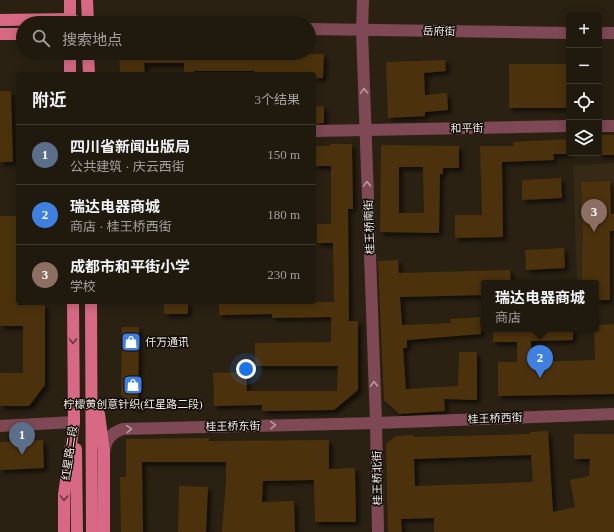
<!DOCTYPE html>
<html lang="zh">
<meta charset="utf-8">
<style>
:root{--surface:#20190e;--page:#2d261c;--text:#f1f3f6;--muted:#a2a09e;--line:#3d382e;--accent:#8c9099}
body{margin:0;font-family:"Times New Roman","Noto Sans SC",serif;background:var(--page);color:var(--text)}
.controls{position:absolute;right:12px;top:12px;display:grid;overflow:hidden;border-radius:4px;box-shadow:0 2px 10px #0003}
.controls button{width:36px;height:36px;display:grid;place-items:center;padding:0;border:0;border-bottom:1px solid var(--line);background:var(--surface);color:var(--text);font:20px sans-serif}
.you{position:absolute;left:246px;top:369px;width:14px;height:14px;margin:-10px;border:3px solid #fff;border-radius:50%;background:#1a73e8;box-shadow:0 0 0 6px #1a73e833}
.badge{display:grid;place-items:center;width:26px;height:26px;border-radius:50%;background:var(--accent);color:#fff;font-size:13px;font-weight:700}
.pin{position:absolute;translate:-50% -33px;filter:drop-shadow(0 1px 2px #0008)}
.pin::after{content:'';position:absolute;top:21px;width:14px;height:12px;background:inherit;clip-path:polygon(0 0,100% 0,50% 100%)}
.popup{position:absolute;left:481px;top:280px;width:118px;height:52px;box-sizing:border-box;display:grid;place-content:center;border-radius:4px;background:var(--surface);filter:drop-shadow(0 1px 3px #0005);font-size:13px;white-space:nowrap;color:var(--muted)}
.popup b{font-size:15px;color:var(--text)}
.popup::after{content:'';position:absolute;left:50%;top:100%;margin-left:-8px;border:8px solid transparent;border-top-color:var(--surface)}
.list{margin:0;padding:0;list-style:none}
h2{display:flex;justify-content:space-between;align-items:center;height:52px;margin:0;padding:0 16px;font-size:17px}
h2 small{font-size:13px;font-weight:400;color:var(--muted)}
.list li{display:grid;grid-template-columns:26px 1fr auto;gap:12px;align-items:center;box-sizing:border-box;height:60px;padding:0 16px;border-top:1px solid var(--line)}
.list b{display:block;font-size:15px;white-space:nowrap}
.list p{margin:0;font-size:13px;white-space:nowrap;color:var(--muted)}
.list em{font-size:13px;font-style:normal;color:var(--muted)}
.icon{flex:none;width:22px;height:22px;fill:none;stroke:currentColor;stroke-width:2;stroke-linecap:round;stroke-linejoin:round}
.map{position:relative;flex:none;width:614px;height:532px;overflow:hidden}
.search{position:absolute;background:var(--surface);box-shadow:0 2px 10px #0003;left:16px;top:16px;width:300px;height:44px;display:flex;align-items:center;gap:10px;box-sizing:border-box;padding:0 14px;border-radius:22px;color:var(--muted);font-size:15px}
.panel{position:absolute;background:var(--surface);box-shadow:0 2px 10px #0003;left:16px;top:72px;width:300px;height:232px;border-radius:4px}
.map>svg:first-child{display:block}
</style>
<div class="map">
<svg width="614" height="532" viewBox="0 0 614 532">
<defs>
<filter id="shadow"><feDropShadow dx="3.5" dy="3.5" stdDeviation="2" flood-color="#0009"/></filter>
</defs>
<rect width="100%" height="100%" fill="#2a2113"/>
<!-- built -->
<polygon fill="#362916" points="614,163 614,300 596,301 596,283 577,283 573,165"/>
<!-- building -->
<g fill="#4b330a" fill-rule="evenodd" filter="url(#shadow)">
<polygon points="119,53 324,54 323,78 314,78 314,74 254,74 254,71 194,71 194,74 184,74 184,63 144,63 145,74 120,74"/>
<polygon points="445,60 446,71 424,73 425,95 447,93 448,110 425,112 425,116 388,118 386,62"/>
<rect x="509" y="64" width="60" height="44"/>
<polygon points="0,91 11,91 13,162 0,162"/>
<polygon points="324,106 324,123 314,124 314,107"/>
<rect x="599" y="135" width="15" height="20"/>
<polygon points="569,139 569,154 553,154 554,160 502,162 503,237 455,238 455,215 482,215 480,146 514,146 513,142"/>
<polygon points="330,144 352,144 353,209 348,209 349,321 358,321 358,390 334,410 262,411 262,405 214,406 213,373 246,372 247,391 337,391 338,366 255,366 255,343 331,342 331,317 272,318 272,314 219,315 219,302 334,302 333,243 317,243 317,224 331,224 331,166 314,166 314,146 330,146"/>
<path d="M381,145L459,146V168H443V174H440L439,233L380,232ZM399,167H423L424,213H399Z"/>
<polygon points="561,178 562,198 522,200 522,180"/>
<polygon points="610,181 611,214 614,214 614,231 610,231 610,300 596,300 596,283 582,283 582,243 583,243 581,182"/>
<polygon points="0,216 18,216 18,305 45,305 45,385 29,406 0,406 0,373 23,373 23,326 0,326"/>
<polygon points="564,248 565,268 526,270 525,250"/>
<polygon points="398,260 399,273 510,270 511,283 484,283 484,295 400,297 402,325 451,323 450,319 480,317 481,334 407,340 407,348 403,348 406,389 458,386 459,352 477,352 477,400 444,399 445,411 399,414 384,400 378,261"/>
<rect x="164" y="302" width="24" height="12"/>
<polygon points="614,324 614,394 498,396 498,362 517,362 517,342 493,342 493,329 573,329 573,340 531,341 531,362 595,360 594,329 596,329 596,325"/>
<polygon points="122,327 139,327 138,411 121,395"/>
<path d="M548,431L553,512L575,507L570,480L589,476L590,459H574V434H614V532H434V518L401,519L402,532H388L386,444L396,436L414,435V437L530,434V432ZM531,455L533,482L415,486L414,459Z"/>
<polygon points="209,438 209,441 329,440 329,469 355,468 356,522 315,522 314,480 263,481 262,502 294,501 295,532 222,532 226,481 226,462 142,462 143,532 121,532 120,477 126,477 126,439"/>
<polygon points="43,440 44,468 0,470 0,442"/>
<polygon points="179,486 208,487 206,532 178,532"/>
</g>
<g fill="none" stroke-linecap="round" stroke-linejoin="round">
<!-- minor -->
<g stroke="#7e4854" stroke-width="12">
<polyline points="363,0 362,30 376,423 378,532"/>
<polyline points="309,29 569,33"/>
<polyline points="599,33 614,33"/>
<polyline points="599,126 614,126"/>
<polyline points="314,131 569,126"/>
<polyline points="0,426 74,422"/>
<path d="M104,452C106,439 111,433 123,429L376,423L614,414"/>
</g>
<!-- major -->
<g stroke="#d86985" stroke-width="12">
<polyline points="70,0 70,23"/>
<polyline points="87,0 88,23"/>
<polyline points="0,20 70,19 79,23"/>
<polyline points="0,34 23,34"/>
<polyline points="70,53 70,74"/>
<polyline points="88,53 89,74"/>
<polyline points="91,302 92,532"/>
<polyline points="99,414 104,452 104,532"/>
<polyline points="76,449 77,532"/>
<polyline points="64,532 64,495 74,422 73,302"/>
</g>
</g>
<!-- one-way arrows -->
<defs><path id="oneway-chevron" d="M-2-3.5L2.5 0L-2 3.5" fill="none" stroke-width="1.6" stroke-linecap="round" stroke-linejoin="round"/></defs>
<g stroke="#b89a9c">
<use href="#oneway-chevron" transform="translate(364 91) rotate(-92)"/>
<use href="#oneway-chevron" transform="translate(367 184) rotate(-92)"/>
<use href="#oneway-chevron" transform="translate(374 384) rotate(-92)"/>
<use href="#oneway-chevron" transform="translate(273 425) rotate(-1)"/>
<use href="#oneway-chevron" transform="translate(129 429) rotate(-3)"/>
</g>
<g stroke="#69353f">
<use href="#oneway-chevron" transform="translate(73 341) rotate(89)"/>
<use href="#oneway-chevron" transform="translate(64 498) rotate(92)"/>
</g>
<!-- icons -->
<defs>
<symbol id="shop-square" viewBox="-11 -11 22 22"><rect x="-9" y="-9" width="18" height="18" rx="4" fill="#3f7fe0" stroke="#0f0b06"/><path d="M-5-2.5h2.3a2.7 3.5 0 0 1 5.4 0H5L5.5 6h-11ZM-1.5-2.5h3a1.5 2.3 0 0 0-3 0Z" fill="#fff"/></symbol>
</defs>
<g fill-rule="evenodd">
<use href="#shop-square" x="120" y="331" width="22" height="22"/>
<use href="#shop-square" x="122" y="374" width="22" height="22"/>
</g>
<g text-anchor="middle" stroke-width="3" stroke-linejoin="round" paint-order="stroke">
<!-- street labels -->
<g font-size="11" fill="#f3ede4" stroke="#0f0b06">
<text transform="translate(439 31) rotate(1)" y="4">岳府街</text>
<text transform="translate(467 128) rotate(-1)" y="4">和平街</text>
<text transform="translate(369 227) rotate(-92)" y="4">桂王桥南街</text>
<text transform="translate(495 418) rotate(-2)" y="4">桂王桥西街</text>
<text transform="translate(233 426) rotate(-1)" y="4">桂王桥东街</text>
<text transform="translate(69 453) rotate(-82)" y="4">红星路二段</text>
<text transform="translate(377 478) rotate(-91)" y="4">桂王桥北街</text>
</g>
<!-- poi labels -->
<g font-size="11" fill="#f3ede4" stroke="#0f0b06" text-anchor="start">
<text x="145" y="346">仟万通讯</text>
<text x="133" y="408" text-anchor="middle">柠檬黄创意针织(红星路二段)</text>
</g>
</g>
</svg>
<div class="controls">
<button>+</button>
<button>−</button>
<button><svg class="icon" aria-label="locate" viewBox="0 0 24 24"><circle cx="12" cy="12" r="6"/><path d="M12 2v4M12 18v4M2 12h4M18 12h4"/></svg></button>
<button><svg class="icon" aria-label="layers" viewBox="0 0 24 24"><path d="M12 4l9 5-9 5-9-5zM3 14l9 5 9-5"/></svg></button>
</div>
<div class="you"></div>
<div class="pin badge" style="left:22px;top:455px;background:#5c6f8a">1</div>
<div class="pin badge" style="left:540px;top:378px;background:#3f7fe0">2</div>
<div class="popup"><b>瑞达电器商城</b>商店</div>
<div class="pin badge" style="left:594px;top:232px;background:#8d6e63">3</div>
<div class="search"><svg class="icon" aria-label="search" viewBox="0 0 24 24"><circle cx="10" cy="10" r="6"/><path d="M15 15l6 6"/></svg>搜索地点</div>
<section class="panel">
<h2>附近<small>3个结果</small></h2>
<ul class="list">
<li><span class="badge" style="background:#5c6f8a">1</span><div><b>四川省新闻出版局</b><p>公共建筑 · 庆云西街</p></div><em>150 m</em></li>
<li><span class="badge" style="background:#3f7fe0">2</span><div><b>瑞达电器商城</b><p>商店 · 桂王桥西街</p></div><em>180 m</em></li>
<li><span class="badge" style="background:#8d6e63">3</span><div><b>成都市和平街小学</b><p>学校</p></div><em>230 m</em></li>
</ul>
</section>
</div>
